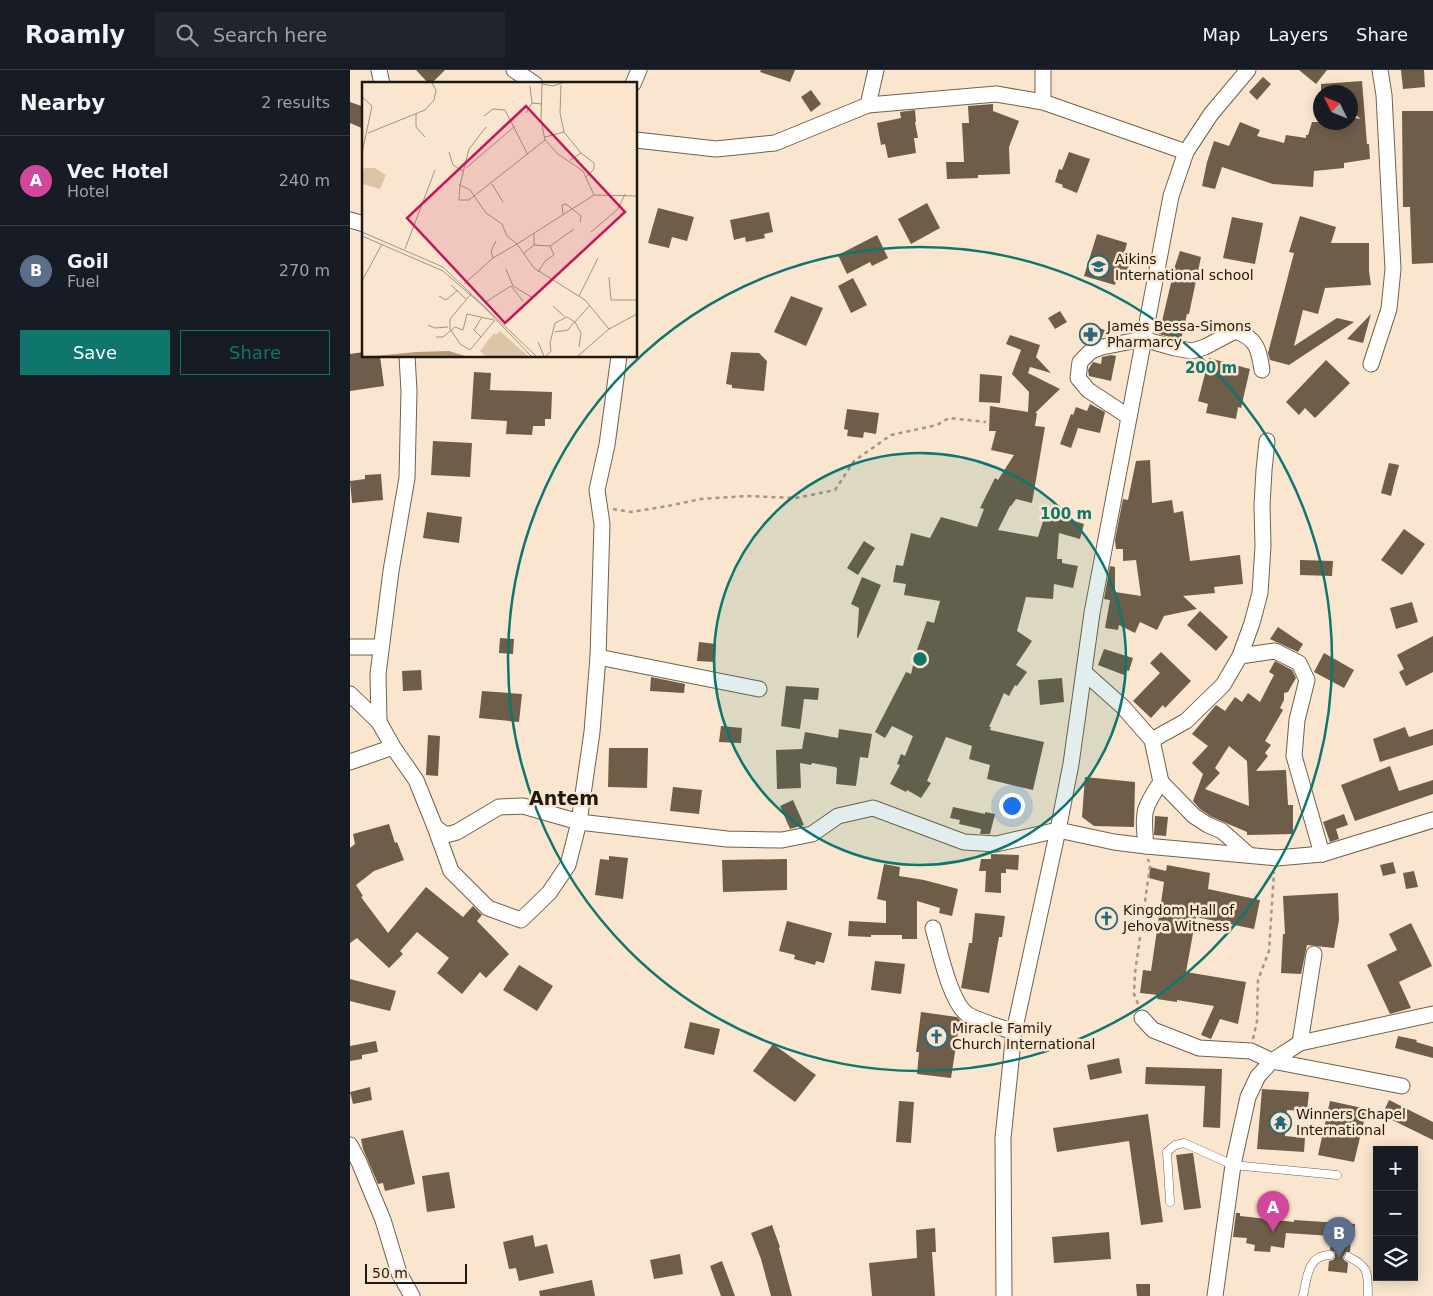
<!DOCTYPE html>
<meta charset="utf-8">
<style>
:root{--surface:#171b24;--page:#20242c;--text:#f1f3f6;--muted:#9ea1a6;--line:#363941;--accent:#0f766e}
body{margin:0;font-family:"DejaVu Sans",sans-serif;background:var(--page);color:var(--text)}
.controls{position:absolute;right:15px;bottom:15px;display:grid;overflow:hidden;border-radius:0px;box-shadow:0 2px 12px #0003}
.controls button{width:45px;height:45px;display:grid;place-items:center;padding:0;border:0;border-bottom:1px solid var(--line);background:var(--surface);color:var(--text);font:25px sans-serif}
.compass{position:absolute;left:963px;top:15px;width:45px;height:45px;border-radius:50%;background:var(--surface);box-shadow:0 2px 12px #0003;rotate:313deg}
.scale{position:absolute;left:15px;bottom:12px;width:102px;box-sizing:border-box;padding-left:5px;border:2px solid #1f1810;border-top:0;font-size:14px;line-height:18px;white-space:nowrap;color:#1f1810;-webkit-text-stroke:4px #fae6ce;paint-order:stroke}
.you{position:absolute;left:661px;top:735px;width:18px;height:18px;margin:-12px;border:4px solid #fff;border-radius:50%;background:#1a73e8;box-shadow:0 0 0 8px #1a73e833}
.badge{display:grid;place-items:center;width:32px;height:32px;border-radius:50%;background:var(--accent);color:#fff;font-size:16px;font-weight:700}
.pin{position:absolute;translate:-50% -41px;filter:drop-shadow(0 1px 2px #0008)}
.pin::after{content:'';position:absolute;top:26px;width:18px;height:15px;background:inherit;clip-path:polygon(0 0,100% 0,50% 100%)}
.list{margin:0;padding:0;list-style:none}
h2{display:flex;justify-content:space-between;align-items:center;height:65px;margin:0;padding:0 20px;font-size:21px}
h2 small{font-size:16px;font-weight:400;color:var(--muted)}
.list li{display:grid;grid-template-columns:32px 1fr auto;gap:15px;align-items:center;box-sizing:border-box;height:90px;padding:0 20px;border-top:1px solid var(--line)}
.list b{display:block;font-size:19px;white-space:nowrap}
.list p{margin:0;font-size:16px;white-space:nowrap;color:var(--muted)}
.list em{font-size:16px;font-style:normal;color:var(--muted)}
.actions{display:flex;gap:10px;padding:15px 20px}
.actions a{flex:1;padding:11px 0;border:1px solid var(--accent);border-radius:0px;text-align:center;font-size:18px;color:var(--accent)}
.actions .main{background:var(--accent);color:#fff}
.icon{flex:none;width:28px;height:28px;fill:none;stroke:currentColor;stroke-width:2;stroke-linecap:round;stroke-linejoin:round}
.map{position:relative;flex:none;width:1083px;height:1226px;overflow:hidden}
header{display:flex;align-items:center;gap:30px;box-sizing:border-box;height:70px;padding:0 25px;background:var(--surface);border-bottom:1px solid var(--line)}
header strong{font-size:24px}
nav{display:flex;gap:28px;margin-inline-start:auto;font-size:18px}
.search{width:350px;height:45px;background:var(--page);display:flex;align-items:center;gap:12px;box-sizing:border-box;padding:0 18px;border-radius:0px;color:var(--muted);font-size:19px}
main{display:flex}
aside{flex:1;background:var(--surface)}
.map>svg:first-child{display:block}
</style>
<header>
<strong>Roamly</strong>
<div class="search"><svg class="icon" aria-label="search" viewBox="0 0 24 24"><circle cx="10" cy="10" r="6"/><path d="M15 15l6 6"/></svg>Search here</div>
<nav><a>Map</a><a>Layers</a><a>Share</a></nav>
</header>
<main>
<aside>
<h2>Nearby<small>2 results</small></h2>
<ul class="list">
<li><span class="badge" style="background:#d1479c">A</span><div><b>Vec Hotel</b><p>Hotel</p></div><em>240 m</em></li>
<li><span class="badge" style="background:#5c6f8a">B</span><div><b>Goil</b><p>Fuel</p></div><em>270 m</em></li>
</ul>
<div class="actions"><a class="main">Save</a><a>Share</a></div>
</aside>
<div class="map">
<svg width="1083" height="1226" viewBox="0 0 1083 1226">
<rect width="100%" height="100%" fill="#fae6ce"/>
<!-- building -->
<g fill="#6e5d48" fill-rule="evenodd">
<polygon points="66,0 95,0 81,14 79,14"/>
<polygon points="411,0 445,0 440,12 410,2"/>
<polygon points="949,0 977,0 966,14"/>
<polygon points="1051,0 1074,0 1075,17 1053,19"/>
<polygon points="913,7 921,14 907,30 899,22"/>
<polygon points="1012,11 1017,74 1019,74 1020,89 994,93 994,98 964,101 963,117 923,114 872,97 865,119 852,116 857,92 864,71 879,76 890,52 910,60 907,66 934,73 936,65 956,68 956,65 958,65 962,52 1000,52 1000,47 1011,49 1000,41 1000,22 971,22 971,14"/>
<polygon points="461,20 471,34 461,42 451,27"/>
<polygon points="0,32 14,37 14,59 0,53"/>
<polygon points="643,34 643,41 669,51 659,77 660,104 628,105 628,108 597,109 596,92 614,92 612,53 619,53 618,36"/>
<polygon points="565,40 566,52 565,52 568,68 564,68 566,83 538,88 535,74 531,75 527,53 551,48 550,42"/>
<polygon points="1052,41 1083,41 1083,193 1062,194 1060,137 1053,137"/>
<polygon points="719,82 740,89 727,123 712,117 713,115 705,112 709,99 712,100"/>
<polygon points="577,133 590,158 561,174 548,149"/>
<polygon points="308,138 344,147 337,171 322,167 319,178 298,173"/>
<polygon points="419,142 423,162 414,164 415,168 396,172 395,167 384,170 380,150"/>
<polygon points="950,146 986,157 981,173 1019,173 1019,201 1021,215 975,218 968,244 953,240 944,276 987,248 1004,252 939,295 920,290 918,283 944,183 939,182"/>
<polygon points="882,147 913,153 905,194 873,188"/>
<polygon points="747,164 777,173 774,185 781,187 777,203 769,201 765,215 734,206"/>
<polygon points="527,165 538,188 522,196 520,192 497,204 488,185"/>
<polygon points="830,181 851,187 839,244 837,244 831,270 809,264 825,196"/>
<polygon points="503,208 517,235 501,243 488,216"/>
<polygon points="441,226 473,238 456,276 424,262"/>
<polygon points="710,241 717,252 705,259 698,248"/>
<polygon points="1021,244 1013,273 997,269"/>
<polygon points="737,254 755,260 752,267 745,270 733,266"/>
<polygon points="660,265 690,275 686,287 701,303 680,297 678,303 710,319 685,343 687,343 685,356 695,357 682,433 666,429 661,436 660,436 648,460 688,467 696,442 734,454 730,469 709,463 707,489 712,489 712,493 728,496 723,518 704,514 703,529 676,527 667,561 682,571 666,595 677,602 667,616 665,615 659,626 654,623 639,657 641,657 640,660 694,672 683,720 637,709 640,695 619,689 622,676 596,667 577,711 581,713 571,728 557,720 556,722 540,714 550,695 547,694 551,684 555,686 563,666 542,656 535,668 525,662 556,602 561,604 566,583 577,551 584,553 590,531 554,525 556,514 543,512 546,495 553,496 561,463 580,468 591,447 627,457 634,439 630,438 645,408 648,410 664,385 641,380 646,361 639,361 640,336 678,342 679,322 662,304 671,280 656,274"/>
<polygon points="14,282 14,286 30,286 34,316 0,321 0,284"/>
<polygon points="381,282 409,283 417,291 414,321 382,318 382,315 376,314"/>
<polygon points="761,285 766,286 761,311 739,306 738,300 743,292 751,294 752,287"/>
<polygon points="859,288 900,299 891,338 888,337 886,349 856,343 858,334 848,331"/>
<polygon points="976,290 1000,313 965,348 955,338 949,345 936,332"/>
<polygon points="124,302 141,303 140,320 202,322 201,349 195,349 195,356 183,356 182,365 156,364 157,351 121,349"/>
<polygon points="630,304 652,306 650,333 629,332"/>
<polygon points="740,334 755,342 750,363 728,358 721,378 710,374 721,344 723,345 726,337 737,341"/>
<polygon points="497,339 529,343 526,364 514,362 513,368 497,366 498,360 494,359"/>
<polygon points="83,371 122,373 120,407 81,405"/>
<polygon points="800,390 802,433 822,430 824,443 833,441 840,491 890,485 893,514 864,517 865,523 833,526 847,539 814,546 807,560 790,552 785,563 769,555 768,560 755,558 760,530 754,529 760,496 765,497 765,522 791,526 786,490 773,491 773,479 766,479 765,470 773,429 778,430 786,391"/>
<polygon points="1039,393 1049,395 1041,426 1031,423"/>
<polygon points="31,404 33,430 2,433 0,411 15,409 15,405"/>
<polygon points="77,442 112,447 109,473 73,468"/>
<polygon points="1054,459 1075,474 1052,505 1031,490"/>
<polygon points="514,471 525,478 508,505 497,498"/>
<polygon points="950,490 983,491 982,506 950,505"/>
<polygon points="512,507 531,515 508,568 507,568 509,538 501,534"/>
<polygon points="1062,532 1068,552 1046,559 1040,538"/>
<polygon points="850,541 878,567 866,581 837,555"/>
<polygon points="928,557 953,574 948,582 920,569"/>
<polygon points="1083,566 1083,602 1056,616 1049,602 1054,599 1047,585"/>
<polygon points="150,568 164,569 163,584 149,583"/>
<polygon points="349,572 366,574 365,592 347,591"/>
<polygon points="754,579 783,588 779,601 776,600 774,605 748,595"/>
<polygon points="811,582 841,611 815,638 813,635 801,648 783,631 810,603 800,593"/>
<polygon points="974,583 1004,600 994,618 964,602"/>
<path d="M925,591L942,600L946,608L938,622L934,623V630L930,638L933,640L915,671L921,675L915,683L918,686L906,701L936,700L938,735H943V764L897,765V762L862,747L850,739L843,731L853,704L842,693L858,676L842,664L866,635L875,641L885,627L892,632L898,623L910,632L924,605L919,602ZM879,676L897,691L899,736L855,719L870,703L865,698Z"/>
<polygon points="71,600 72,620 53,621 52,601"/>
<polygon points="301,607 335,614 334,623 300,621"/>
<polygon points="712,608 714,632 690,635 688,610"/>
<polygon points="436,616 469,618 468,630 454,629 450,659 431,656"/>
<polygon points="132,621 172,624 169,652 129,648"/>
<polygon points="371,656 392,658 391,673 369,672"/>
<polygon points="1055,657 1059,667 1083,659 1083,675 1030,692 1023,669"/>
<polygon points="489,659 522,664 518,688 510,687 506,716 486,714 487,698 485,697 462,693 461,695 450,693 451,718 427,719 426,680 452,679 455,662 488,668"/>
<polygon points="78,665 90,666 88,706 76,705"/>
<polygon points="259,678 298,678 297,718 258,717"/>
<polygon points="1040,696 1049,721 1083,710 1083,724 1005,751 991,715"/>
<polygon points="735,707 785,712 784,757 744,756 732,747"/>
<polygon points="323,717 352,720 349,744 320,741"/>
<polygon points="443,730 454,755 440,759 430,736"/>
<polygon points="603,737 635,744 635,742 645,744 640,764 630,764 631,759 609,754 610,750 600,748"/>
<polygon points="994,744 998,755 986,759 989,769 980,772 973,752"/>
<polygon points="805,746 818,747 816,766 804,765"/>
<polygon points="39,754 45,773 47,772 54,790 24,801 6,815 13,826 11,827 38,863 76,817 113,847 123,836 132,845 127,851 159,884 136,908 130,902 112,924 87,903 99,888 67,862 50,881 53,884 39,898 7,868 0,873 0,778 5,774 3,764"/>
<polygon points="641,784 669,785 668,800 656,799 656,803 651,803 651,823 635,822 636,801 629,801 631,789 641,789"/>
<polygon points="259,786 278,788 273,829 245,825 250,789 259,790"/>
<polygon points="437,789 437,820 373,822 372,790"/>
<polygon points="1043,792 1046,803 1033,806 1030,795"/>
<polygon points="534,794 550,797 549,806 574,810 608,819 602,846 589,843 590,838 567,831 567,869 552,869 552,865 521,865 521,867 498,866 499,851 536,853 536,831 527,829"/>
<polygon points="817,795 860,803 858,819 910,830 904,859 846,847 836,902 896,912 888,954 870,949 861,969 851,965 864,936 827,930 827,932 807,929 808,925 790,923 793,900 801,901 814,812 799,808 800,797 816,801"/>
<polygon points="1064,801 1068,817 1056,819 1053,803"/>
<polygon points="988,823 989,850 984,878 957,875 951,904 931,903 933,864 935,864 933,826"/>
<polygon points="625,843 655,846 652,867 649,867 639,923 611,918 619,873 622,873"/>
<polygon points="437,851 482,863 474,893 466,891 465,895 444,889 445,885 429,881"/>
<polygon points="1061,853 1082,896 1049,912 1061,938 1040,944 1017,895 1047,880 1039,864"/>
<polygon points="525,891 555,894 551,924 521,920"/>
<polygon points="169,895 203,916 187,941 153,920"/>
<polygon points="0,909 46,921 40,941 0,931"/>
<polygon points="571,942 607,947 610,950 601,1008 567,1004 569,982 566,982"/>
<polygon points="340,952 370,959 364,985 334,978"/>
<polygon points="1048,966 1067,970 1066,972 1083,977 1083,988 1045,978"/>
<polygon points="26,971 28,982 12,985 12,989 0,991 0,976"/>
<polygon points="423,974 466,1005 445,1032 403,1001"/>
<polygon points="769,988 772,1003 740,1010 737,995"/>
<polygon points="796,997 872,999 870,1058 853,1057 855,1016 795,1014"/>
<polygon points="20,1017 22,1030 3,1034 0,1022"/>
<polygon points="912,1019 959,1022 957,1041 937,1040 935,1066 955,1068 954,1082 907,1079"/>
<polygon points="1039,1030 1083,1052 1083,1070 1032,1045"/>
<polygon points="549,1031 564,1032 561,1073 546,1072"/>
<polygon points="980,1031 1017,1039 1004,1092 968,1085"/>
<polygon points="798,1044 813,1152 791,1155 779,1071 707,1082 703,1058"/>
<polygon points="53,1060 65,1114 35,1121 33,1113 28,1114 13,1079 11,1069"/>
<polygon points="842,1083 843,1083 851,1138 834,1140 826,1085"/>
<polygon points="99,1102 105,1138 77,1142 72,1106"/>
<polygon points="886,1143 890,1143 890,1146 944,1152 944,1150 1005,1154 1004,1169 1001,1169 1000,1182 996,1182 993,1187 994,1190 998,1193 997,1203 978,1201 979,1191 983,1190 985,1187 985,1182 980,1180 982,1166 936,1163 934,1178 921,1176 920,1182 904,1181 905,1175 896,1173 897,1168 883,1167"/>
<polygon points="422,1155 430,1177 429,1178 442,1226 421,1226 411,1189 401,1163"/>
<polygon points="585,1158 586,1182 582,1182 585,1226 522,1226 519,1193 567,1188 566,1160"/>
<polygon points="759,1162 761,1189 704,1193 702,1167"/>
<polygon points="183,1165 185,1177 197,1174 204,1203 169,1211 166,1198 159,1199 153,1172"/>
<polygon points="330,1184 333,1204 304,1209 300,1190"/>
<polygon points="372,1191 385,1226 371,1226 360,1196"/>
<polygon points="242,1210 245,1226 190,1226 189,1221"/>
<polygon points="786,1214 800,1214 800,1226 787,1226"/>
</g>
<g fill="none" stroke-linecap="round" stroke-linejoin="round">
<defs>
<g id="lane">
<polyline points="820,1132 817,1082 825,1075 834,1073 883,1095 987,1105"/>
<path d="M999,1187C1021,1198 1017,1204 1018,1226"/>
<path d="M953,1226C957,1209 957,1185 980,1185"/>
</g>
<g id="street">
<polyline points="29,0 32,14"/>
<polyline points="164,0 185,14"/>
<polyline points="693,0 693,32"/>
<polyline points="898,0 861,44 836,82 821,126 742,543 721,694 708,760 764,772 796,776 927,788 972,784 1083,750"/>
<polyline points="283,14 289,0"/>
<polyline points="518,35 526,0"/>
<polyline points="286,70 366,79 425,73 518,35 646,24 693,32 836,82"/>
<polyline points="0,150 14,154"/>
<polyline points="1021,294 1039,239 1043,199 1034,25 1030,0"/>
<path d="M779,347L738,320L728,308L730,292L741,281L752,277L793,269L825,278L842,281L855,277L885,261C907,268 909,280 912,300"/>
<polyline points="0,577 31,577"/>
<polyline points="890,586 925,581 949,593 957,610 947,650 944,686 972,784"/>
<polyline points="248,587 409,619"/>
<path d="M735,603L773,637L802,670L811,712C792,740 793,742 796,776"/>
<polyline points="0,624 29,652 43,677 66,710 85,757 96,765 107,762 149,737 173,736 229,752 377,769 432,770 462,764 488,746 523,738 614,772 646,774 708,760 664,962 653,1068 654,1226"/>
<polyline points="29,652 28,604 41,501 57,408 59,321 57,286"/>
<polyline points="802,670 836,651 873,615 890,586 902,553 910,523 913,476 912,435 914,400 917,371"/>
<polyline points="0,692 43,677"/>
<polyline points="811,712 844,746 858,755 872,761 899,785"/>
<polyline points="85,757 101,801 138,838 171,850 199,823 218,795 229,752 242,662 248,587 252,454 247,420 257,375 269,286"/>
<path d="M583,858C589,878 600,932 617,944C626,950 653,958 664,962"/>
<polyline points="792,948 803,960 849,978 901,981 922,991 950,973 1083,944"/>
<polyline points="950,973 964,884"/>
<polyline points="0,1075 9,1092 33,1150 49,1203 62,1226"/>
<polyline points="865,1226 883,1095 898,1027 908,1006 922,991 1052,1016"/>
</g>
</defs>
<!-- lane casing -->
<use href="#lane" stroke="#72604c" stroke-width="9"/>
<!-- street casing -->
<use href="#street" stroke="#72604c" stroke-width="17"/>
<!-- path -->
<g stroke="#a59684" stroke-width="2.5" stroke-dasharray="4 4" stroke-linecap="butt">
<polyline points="263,439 281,442 318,436 351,429 397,426 446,428 485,420 504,391 541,365 587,355 599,348 636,352"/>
<polyline points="788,934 784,924 785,903 800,796 798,789"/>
<polyline points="903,969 907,951 908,910 919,881 924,802"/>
</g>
<!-- lane -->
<use href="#lane" stroke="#fff" stroke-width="8"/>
<!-- street -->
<use href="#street" stroke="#fff" stroke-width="15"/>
</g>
<!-- distance rings -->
<circle cx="570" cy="589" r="206" fill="#0f766e" fill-opacity=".12"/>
<g fill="none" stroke="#0f766e" stroke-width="2.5">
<circle cx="570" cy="589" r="206"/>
<circle cx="570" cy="589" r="412"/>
</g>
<!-- icons -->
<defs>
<symbol id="school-ring" viewBox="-11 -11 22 22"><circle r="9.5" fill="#fae6ce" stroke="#28697c" stroke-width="1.5"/><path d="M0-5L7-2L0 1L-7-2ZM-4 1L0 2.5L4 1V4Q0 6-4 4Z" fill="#28697c"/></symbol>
<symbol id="pharmacy-ring" viewBox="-11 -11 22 22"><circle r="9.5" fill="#fae6ce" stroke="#28697c" stroke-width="1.5"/><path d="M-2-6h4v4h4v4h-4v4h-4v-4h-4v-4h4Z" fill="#28697c"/></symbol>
<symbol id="church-ring" viewBox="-11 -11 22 22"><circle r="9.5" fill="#fae6ce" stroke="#28697c" stroke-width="1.5"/><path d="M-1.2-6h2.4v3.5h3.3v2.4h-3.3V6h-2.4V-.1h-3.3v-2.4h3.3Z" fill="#28697c"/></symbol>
<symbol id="temple-ring" viewBox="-11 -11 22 22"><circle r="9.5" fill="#fae6ce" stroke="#28697c" stroke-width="1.5"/><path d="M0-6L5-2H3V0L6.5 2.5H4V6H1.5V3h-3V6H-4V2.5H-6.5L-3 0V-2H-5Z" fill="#28697c"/></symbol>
</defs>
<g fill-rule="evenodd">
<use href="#school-ring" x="736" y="184" width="25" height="25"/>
<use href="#pharmacy-ring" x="728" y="252" width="25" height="25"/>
<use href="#church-ring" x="744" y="836" width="25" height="25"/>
<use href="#church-ring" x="574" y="954" width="25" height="25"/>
<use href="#temple-ring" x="918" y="1040" width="25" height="25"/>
</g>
<g text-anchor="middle" stroke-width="5" stroke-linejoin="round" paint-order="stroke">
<!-- poi labels -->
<g font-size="14" fill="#1f1810" stroke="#fae6ce" text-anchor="start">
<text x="765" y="194">Aikins<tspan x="765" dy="16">International school</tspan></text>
<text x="757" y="261">James Bessa-Simons<tspan x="757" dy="16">Pharmarcy</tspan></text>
<text x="773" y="845">Kingdom Hall of<tspan x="773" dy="16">Jehova Witness</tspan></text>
<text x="602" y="963">Miracle Family<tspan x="602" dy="16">Church International</tspan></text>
<text x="946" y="1049">Winners Chapel<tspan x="946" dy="16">International</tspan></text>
</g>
<!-- district labels -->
<g font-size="19" font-weight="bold" fill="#1f1810" stroke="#fae6ce">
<text x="214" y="735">Antem</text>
</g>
</g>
<!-- overview -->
<g transform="translate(12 12)">
<rect width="275" height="275" fill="#fae6ce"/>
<path d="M5,86H13L24,93L18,107L0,102V87ZM138,249L166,274H124L118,269L132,251L134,253Z" fill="#ddc4a7"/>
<path d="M87,269L103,274H13L54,270Z" fill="#b89974"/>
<path fill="none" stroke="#a29482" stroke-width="1" d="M180,1L179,38L183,58L196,72L221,89L232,113M180,2L191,4L200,1M199,3L198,31L202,50M168,4L170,21M0,15L10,24L0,71M164,31L170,21L180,22M54,32V45L63,55M122,34L131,27L143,28L166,73M6,51L63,28L72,18L74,8L70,1M183,55L202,50L219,71M87,70L91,83L102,90M208,78L219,71L232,81V87L224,95M104,86L153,44M98,102L97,118H107L183,58M130,102L141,120M201,132L200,123L204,122L219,134L218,140M0,150L81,185L174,274M229,150L256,127L263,112M0,154L81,189L120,223L169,274M172,163L188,164L212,147M43,167L73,88M161,172L172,163V151M131,176L129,169L134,159M144,187L151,204L171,216M176,190L183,179L192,173L188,164M247,195L249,218H275M275,196V220M0,199L20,162M102,202L131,176L155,162L145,154L140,142L124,131L108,108L98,103L107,67L124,45M89,203L104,217M77,214L84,218L96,208M217,214L236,176M122,221L149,204L161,219M191,224L203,235M213,240L219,251L217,265M66,243L73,246L86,245M247,247L223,218L172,186L155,162L232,113L275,114M88,248V237L109,212M89,248L98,262L108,268L133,238M193,250L206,248L212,240M74,255H81L93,245L101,248L105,232L132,238M119,255L112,248L120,235M176,260L182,274M184,274L189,269L188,261L193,241L205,235L213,240L228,223M216,274L247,247L275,232"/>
<path fill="#c2185b" fill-opacity="0.15" stroke="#c2185b" stroke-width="2.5" d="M164,24L263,130L143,241L45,136Z"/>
<rect width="275" height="275" fill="none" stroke="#1f1810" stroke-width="2.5"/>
</g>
<circle cx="570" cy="589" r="8" fill="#0f766e" stroke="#fae6ce" stroke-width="2.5"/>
<g font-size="15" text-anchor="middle" font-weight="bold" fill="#0f766e" stroke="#fae6ce" stroke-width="5" stroke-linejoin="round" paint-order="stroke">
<text x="861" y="303">200 m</text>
<text x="716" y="449">100 m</text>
</g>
</svg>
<div class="controls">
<button>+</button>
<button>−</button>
<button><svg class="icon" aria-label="layers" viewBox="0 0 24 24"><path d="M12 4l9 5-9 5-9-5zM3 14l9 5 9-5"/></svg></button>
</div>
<svg class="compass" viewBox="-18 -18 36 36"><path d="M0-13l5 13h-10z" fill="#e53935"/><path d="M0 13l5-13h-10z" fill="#9ea1a6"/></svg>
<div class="scale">50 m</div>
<div class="you"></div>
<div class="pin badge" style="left:923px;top:1162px;background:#d1479c">A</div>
<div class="pin badge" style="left:989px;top:1188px;background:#5c6f8a">B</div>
</div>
</main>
